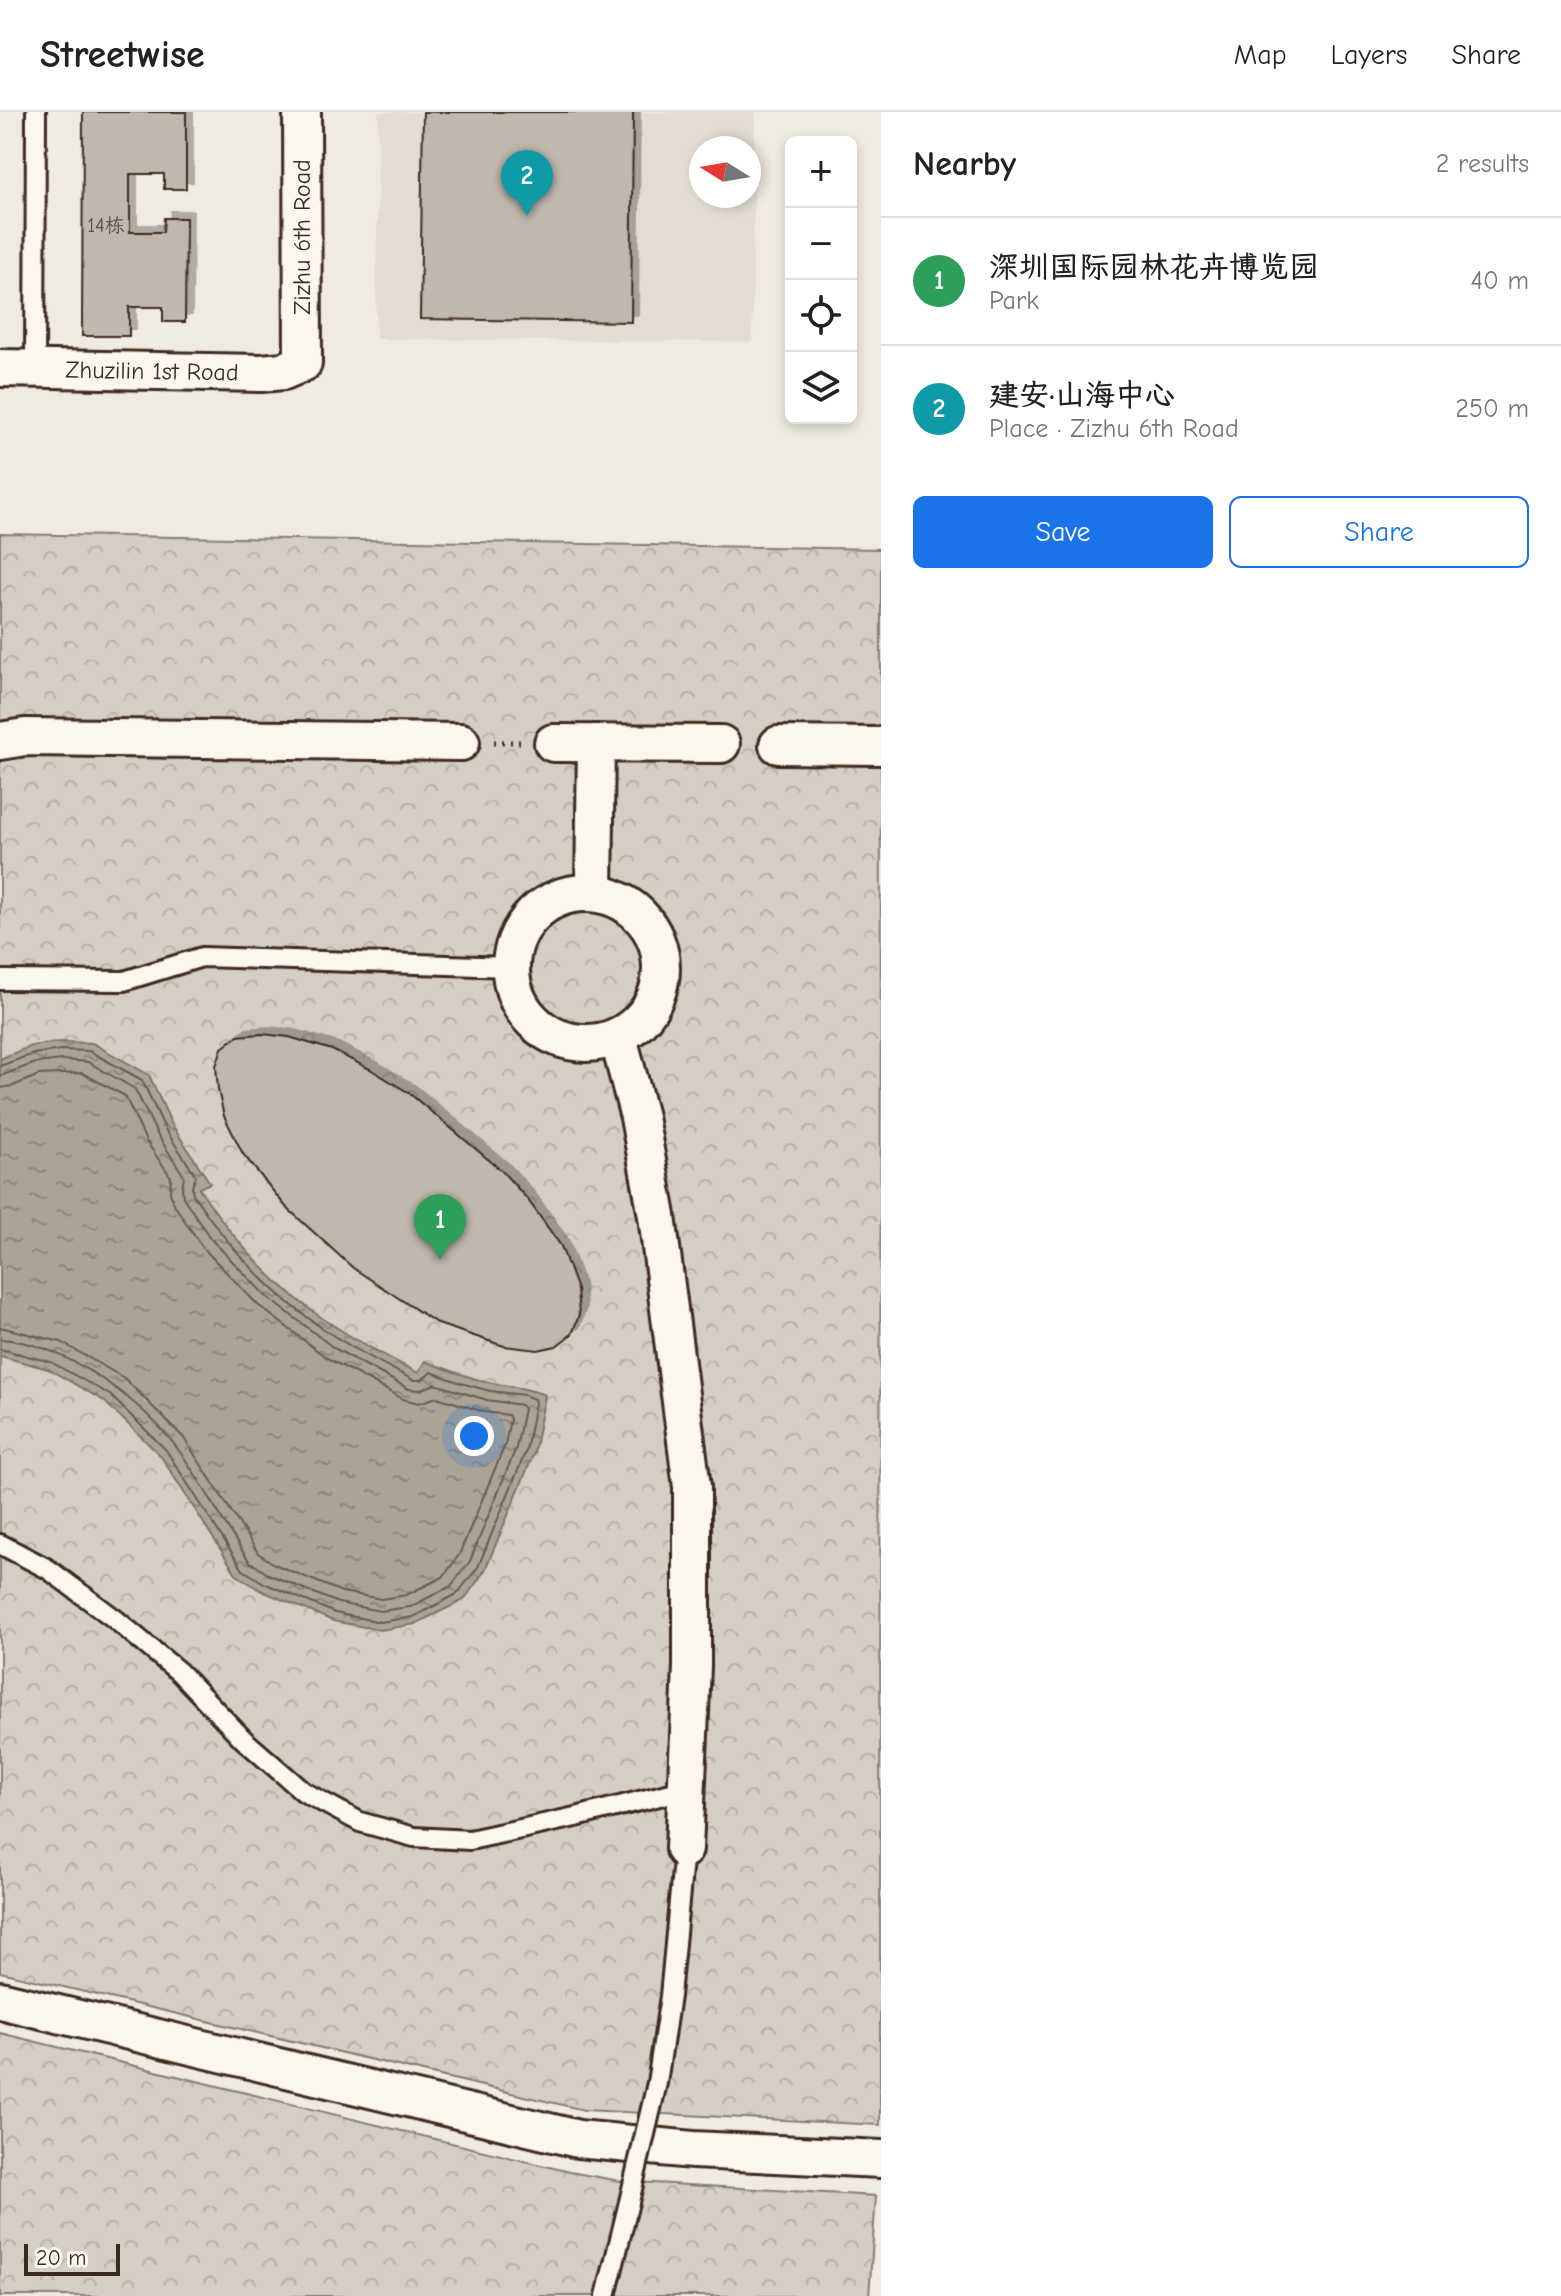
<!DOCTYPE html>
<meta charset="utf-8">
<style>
:root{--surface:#fff;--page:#f2f2f2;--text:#222;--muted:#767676;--line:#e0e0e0;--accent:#1a73e8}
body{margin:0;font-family:"Comic Neue","LXGW WenKai TC",sans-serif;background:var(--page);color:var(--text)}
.controls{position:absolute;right:24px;top:24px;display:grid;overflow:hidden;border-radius:12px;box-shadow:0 4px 12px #0003}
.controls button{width:72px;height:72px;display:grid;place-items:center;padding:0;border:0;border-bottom:2px solid var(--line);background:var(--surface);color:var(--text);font:40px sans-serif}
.compass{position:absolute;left:689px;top:24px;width:72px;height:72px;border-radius:50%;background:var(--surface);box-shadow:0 4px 12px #0003;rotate:281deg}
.scale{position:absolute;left:24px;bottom:20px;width:96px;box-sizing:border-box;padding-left:8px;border:4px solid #3b2a1e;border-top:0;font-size:22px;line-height:28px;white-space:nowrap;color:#3b2a1e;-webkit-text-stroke:6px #fbf7ec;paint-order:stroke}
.you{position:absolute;left:474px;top:1324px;width:28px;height:28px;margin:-20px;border:6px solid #fff;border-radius:50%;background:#1a73e8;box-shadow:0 0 0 12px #1a73e833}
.badge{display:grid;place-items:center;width:52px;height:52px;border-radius:50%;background:var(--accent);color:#fff;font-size:26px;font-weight:700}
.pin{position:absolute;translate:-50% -66px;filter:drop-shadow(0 2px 4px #0008)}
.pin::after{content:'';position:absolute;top:42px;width:28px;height:24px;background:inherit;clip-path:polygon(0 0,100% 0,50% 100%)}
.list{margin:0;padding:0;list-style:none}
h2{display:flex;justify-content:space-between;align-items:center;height:104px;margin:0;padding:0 32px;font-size:34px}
h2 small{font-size:26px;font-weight:400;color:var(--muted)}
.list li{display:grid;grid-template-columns:52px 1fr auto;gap:24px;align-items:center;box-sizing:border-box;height:128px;padding:0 32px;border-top:2px solid var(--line)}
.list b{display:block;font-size:30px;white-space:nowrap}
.list p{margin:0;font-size:26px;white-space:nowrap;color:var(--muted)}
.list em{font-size:26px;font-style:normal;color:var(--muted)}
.actions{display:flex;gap:16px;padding:24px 32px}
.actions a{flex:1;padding:18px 0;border:2px solid var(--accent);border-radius:12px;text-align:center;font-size:28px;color:var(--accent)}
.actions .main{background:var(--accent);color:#fff}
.icon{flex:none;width:44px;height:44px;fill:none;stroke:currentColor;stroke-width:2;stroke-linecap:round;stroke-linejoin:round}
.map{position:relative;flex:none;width:881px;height:2184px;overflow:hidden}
header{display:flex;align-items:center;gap:48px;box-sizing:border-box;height:112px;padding:0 40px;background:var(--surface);border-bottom:2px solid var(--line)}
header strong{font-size:38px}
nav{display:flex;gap:44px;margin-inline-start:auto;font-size:28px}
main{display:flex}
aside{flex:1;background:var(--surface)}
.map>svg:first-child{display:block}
</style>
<header>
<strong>Streetwise</strong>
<nav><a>Map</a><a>Layers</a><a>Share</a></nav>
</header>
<main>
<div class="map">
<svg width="881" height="2184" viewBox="0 0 881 2184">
<defs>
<pattern id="forest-crowns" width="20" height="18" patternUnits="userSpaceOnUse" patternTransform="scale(2)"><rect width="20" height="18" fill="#d5cec3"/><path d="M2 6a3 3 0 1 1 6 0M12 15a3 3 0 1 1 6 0" fill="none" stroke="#b8b1a7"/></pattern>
<pattern id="water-ripples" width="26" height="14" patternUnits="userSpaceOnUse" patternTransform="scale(2)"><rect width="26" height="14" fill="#aca397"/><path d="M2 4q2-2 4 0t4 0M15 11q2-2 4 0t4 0" fill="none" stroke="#8d857b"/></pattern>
<filter id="shadow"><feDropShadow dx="7" dy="-7" stdDeviation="0" flood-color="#0004"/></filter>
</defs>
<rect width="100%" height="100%" fill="#f0ebe0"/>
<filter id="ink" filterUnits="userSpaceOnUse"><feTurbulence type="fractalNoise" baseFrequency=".0125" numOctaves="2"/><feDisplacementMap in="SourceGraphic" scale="16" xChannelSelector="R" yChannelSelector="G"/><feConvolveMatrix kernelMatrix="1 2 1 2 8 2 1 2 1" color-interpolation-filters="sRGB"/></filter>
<g filter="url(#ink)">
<!-- built -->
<path fill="#e2dcd1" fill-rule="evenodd" d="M378,0H755L752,230L376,227ZM701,36H749V84H701Z"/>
<!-- forest -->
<g fill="url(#forest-crowns)" stroke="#887c70" stroke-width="2">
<polygon points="0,422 881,437 880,2013 584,1998 0,1860"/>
<polygon points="0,1921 570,2060 620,2069 876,2084 869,2184 0,2184"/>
</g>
<!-- water -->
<path fill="url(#water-ripples)" stroke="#7f7367" stroke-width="2" d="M61,930L92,931L149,963L172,1013L210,1071L199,1076C237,1134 287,1187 347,1222C370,1236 394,1248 418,1261L425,1249C446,1257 466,1265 488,1270C508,1275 526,1275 545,1283L534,1341L485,1458L464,1488L415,1512L380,1518L333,1509L260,1478L237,1463L160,1343L104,1289L48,1257L0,1244V947L31,934Z"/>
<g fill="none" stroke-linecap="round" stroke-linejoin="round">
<!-- shore -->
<g stroke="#685a4e" stroke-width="2">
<path d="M0,954L33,942L61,938L89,939L142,968L165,1017L196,1064L192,1075L193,1082C231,1140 282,1192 342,1229C365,1243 389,1255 413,1268H422L431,1260L461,1271L490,1279L524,1283L534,1287L535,1291L526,1339L478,1455L457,1482L413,1505L380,1510L335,1501L264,1471L243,1458L166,1338L110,1283L51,1250L0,1237"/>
<path d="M0,964L36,951L62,948L88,950L135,977L157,1022L184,1064L182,1075L183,1085L210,1126L265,1183L334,1236L409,1277L420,1278L435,1272L487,1288L521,1293L524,1297L516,1336L470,1449L451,1474L410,1495L380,1499L338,1491L268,1462L250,1450C223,1413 203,1369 174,1332C137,1285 61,1230 0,1227"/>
<polyline points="0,976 13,974 39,963 82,961 125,984 146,1029 171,1065 170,1081 175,1094 203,1136 258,1193 327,1246 403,1287 419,1291 437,1285 484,1300 508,1303 510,1307 505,1333 459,1443 443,1465 406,1483 381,1487 342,1480 274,1452 258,1441 184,1326 124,1266 61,1230 0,1215"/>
</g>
</g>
<!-- building -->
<g fill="#c0b8ad" stroke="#3b2a1e" stroke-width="2" filter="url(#shadow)">
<polygon points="83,0 186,0 186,77 164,77 164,62 130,62 130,120 163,120 164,106 186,106 185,210 163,210 163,195 129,195 129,224 82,224"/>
<polygon points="423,0 633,0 631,210 420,207"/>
<polygon points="262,922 289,925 332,938 370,957 409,981 502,1059 528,1088 561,1134 577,1178 579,1203 572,1222 556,1234 538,1238 504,1234 438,1212 353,1156 286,1095 243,1042 224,1004 218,978 216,954 222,936 238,924"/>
</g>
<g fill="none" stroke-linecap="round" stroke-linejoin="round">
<defs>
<g id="lane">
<polyline points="35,257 36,0"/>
<polyline points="0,868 124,869 202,845 511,855"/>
<polyline points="0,1432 48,1457 115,1507 179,1560 244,1628 304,1680 360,1710 414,1725 470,1728 580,1704 687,1677"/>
<polyline points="657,1971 670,1884 684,1737"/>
<polyline points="606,2184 629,2090"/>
</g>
<g id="street">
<polyline points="0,256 261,261 284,259 303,251 302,0"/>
<polyline points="0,629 25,625 461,630"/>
<polyline points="553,631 721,632"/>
<polyline points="778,633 881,634"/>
<circle cx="586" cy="856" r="75"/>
<polyline points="594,781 596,631"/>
<polyline points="618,925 639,1005 657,1104 692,1375 692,1554 684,1737"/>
<polyline points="0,1888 578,2027 693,2038 881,2047"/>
</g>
</defs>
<!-- lane casing -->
<use href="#lane" stroke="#3b2a1e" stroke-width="24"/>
<!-- street casing -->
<use href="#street" stroke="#3b2a1e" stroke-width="42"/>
<!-- path -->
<polyline stroke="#3b2a1e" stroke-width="5" stroke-dasharray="2 6" stroke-linecap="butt" points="494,630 520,630"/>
<!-- lane -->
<use href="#lane" stroke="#fbf7ec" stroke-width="18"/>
<!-- street -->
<use href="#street" stroke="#fbf7ec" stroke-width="36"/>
<defs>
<polyline id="lane-bridge" points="629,2090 657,1971"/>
</defs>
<!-- lane-bridge casing -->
<use href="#lane-bridge" stroke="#3b2a1e" stroke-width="24" stroke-linecap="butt"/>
<!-- lane-bridge -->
<use href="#lane-bridge" stroke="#fbf7ec" stroke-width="18"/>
</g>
</g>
<g text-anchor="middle" stroke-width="6" stroke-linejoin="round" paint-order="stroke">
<!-- number labels -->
<g font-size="20" fill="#5c4e42">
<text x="106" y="120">14栋</text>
</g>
<!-- street labels -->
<g font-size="24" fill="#3b2a1e" stroke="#fbf7ec">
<text transform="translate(302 125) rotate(-90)" y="8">Zizhu 6th Road</text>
<text transform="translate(152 259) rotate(1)" y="8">Zhuzilin 1st Road</text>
</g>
</g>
</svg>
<div class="controls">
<button>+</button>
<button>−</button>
<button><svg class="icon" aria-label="locate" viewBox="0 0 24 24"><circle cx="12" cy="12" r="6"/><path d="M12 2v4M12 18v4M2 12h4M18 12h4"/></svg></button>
<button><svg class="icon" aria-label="layers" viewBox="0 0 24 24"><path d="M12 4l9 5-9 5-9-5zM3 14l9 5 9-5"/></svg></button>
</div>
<svg class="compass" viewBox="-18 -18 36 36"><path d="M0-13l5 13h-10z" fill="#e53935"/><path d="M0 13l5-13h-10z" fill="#767676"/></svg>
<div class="scale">20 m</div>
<div class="you"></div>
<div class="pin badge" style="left:440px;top:1148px;background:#2e9e5b">1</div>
<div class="pin badge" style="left:527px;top:104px;background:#0f9aa8">2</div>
</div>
<aside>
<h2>Nearby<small>2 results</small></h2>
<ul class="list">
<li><span class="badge" style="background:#2e9e5b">1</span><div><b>深圳国际园林花卉博览园</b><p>Park</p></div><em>40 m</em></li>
<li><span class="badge" style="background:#0f9aa8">2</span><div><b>建安·山海中心</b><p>Place · Zizhu 6th Road</p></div><em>250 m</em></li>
</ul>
<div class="actions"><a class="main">Save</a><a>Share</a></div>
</aside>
</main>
